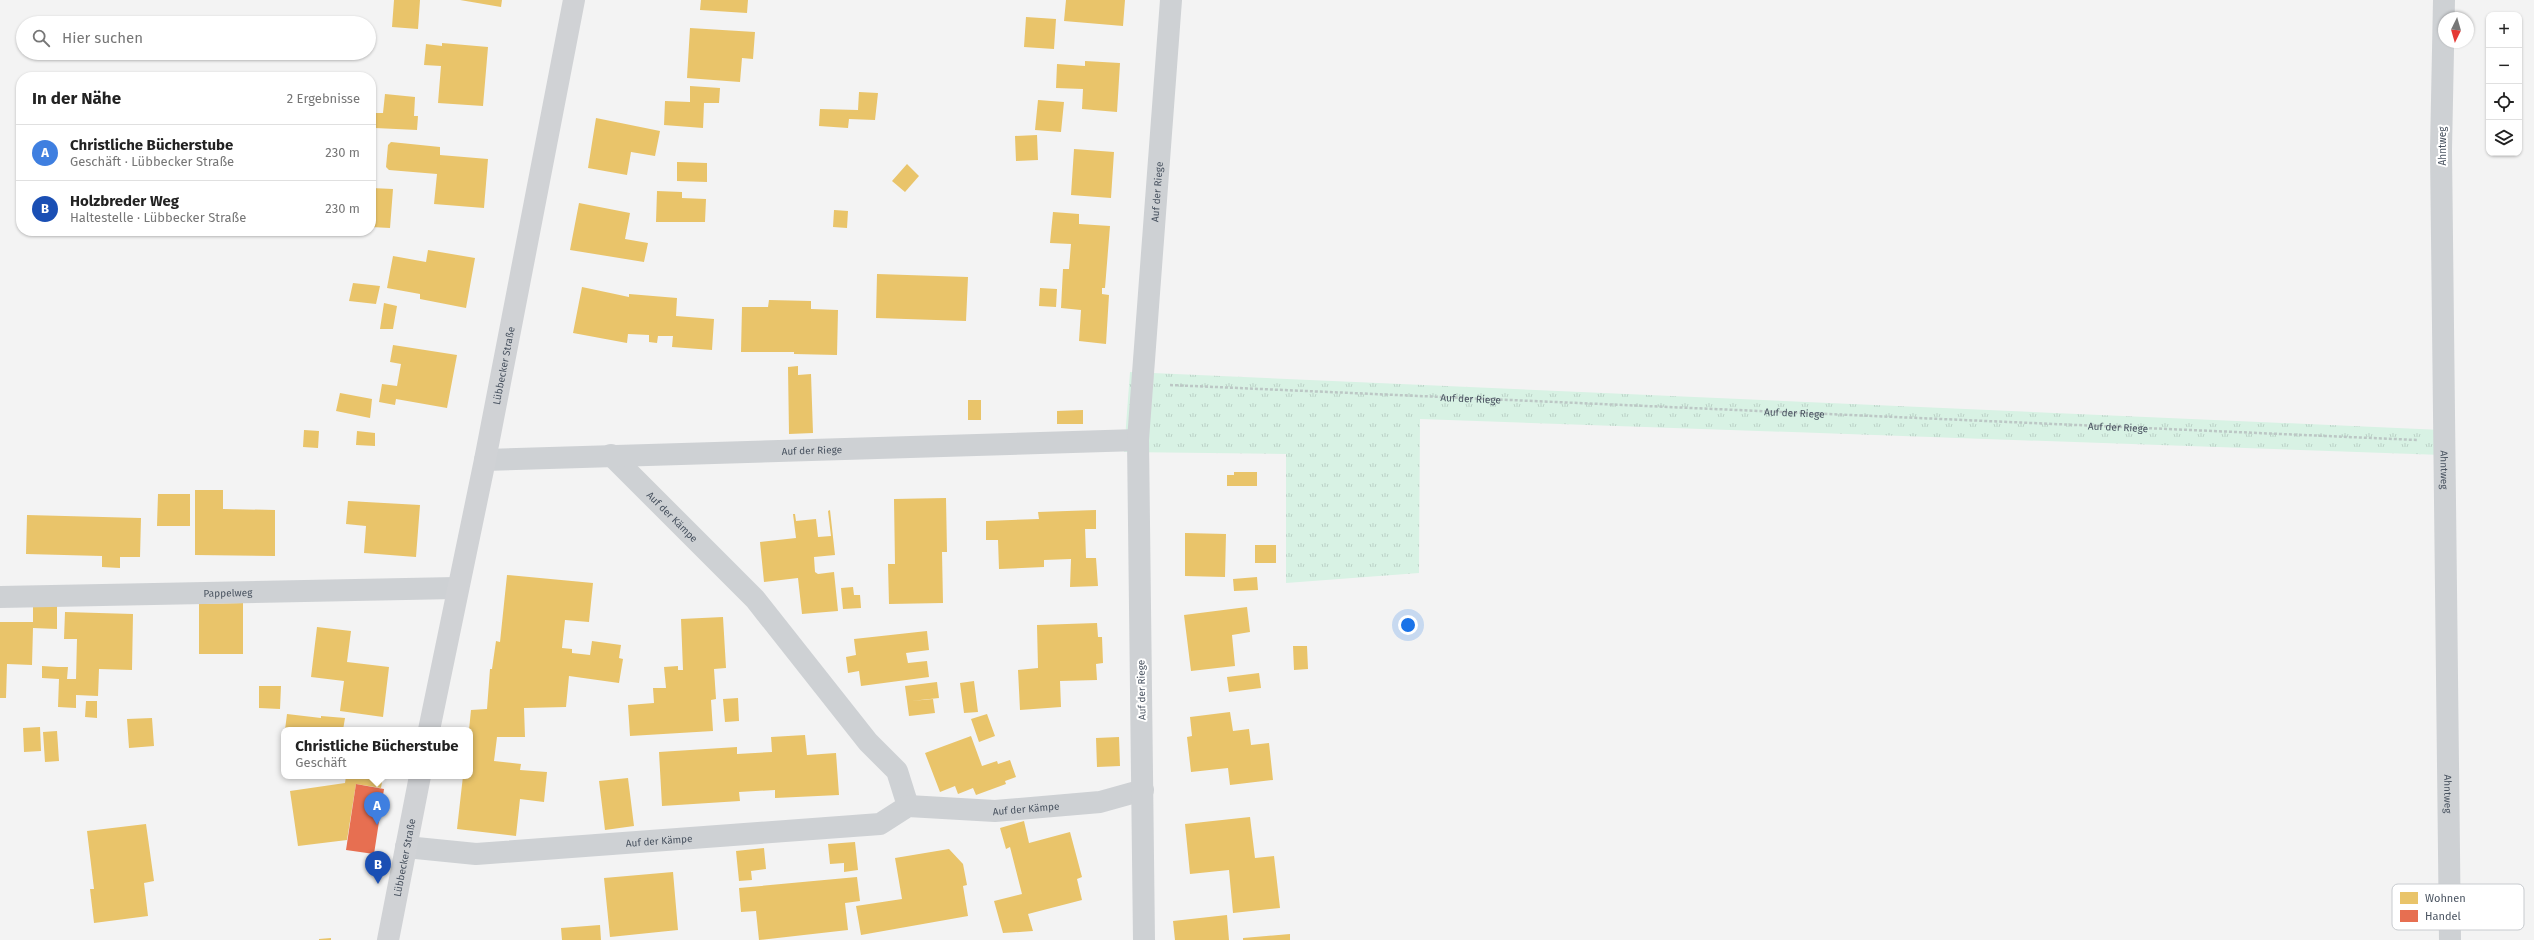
<!DOCTYPE html>
<html lang="de">
<head>
<meta charset="utf-8">
<style>
  :root { --surface:#fff; --page:#f6f6f6; --text:#222; --muted:#767676; --line:#e0e0e0; --accent:#ea580c }
  body { margin:0; font-family:"Fira Sans",sans-serif; background:var(--page); color:var(--text) }
  .controls { position:absolute; right:12px; top:12px; display:grid; overflow:hidden; border-radius:8px; box-shadow:0 1px 3px #0004 }
  .controls button { width:36px; height:36px; display:grid; place-items:center; padding:0; border:0; border-bottom:1px solid var(--line); background:var(--surface); color:var(--text); font:20px sans-serif }
  .compass { position:absolute; left:2438px; top:12px; width:36px; height:36px; border-radius:50%; background:var(--surface); box-shadow:0 1px 3px #0004; rotate:185deg }
  .you { position:absolute; left:1408px; top:625px; width:14px; height:14px; margin:-10px; border:3px solid #fff; border-radius:50%; background:#1a73e8; box-shadow:0 0 0 6px #1a73e833 }
  .badge { display:grid; place-items:center; width:26px; height:26px; border-radius:50%; background:var(--accent); color:#fff; font-size:13px; font-weight:700 }
  .pin { position:absolute; translate:-50% -33px; filter:drop-shadow(0 1px 2px #0008) }
  .pin::after { content:''; position:absolute; top:21px; width:14px; height:12px; background:inherit; clip-path:polygon(0 0,100% 0,50% 100%) }
  .popup { position:absolute; left:281px; top:727px; width:192px; height:52px; box-sizing:border-box; display:grid; place-content:center; border-radius:8px; background:var(--surface); filter:drop-shadow(0 1px 3px #0005); font-size:13px; white-space:nowrap; color:var(--muted) }
  .popup b { font-size:15px; color:var(--text) }
  .popup::after { content:''; position:absolute; left:50%; top:100%; margin-left:-8px; border:8px solid transparent; border-top-color:var(--surface) }
  .list { margin:0; padding:0; list-style:none }
  h2 { display:flex; justify-content:space-between; align-items:center; height:52px; margin:0; padding:0 16px; font-size:17px }
  h2 small { font-size:13px; font-weight:400; color:var(--muted) }
  .list li { display:grid; grid-template-columns:26px 1fr auto; gap:12px; align-items:center; box-sizing:border-box; height:56px; padding:0 16px; border-top:1px solid var(--line) }
  .list b { display:block; font-size:15px; white-space:nowrap }
  .list p { margin:0; font-size:13px; white-space:nowrap; color:var(--muted) }
  .list em { font-size:13px; font-style:normal; color:var(--muted) }
  .icon { flex:none; width:22px; height:22px; fill:none; stroke:currentColor; stroke-width:2; stroke-linecap:round; stroke-linejoin:round }
  .map { position:relative; flex:none; width:2534px; height:940px; overflow:hidden }
  .search { position:absolute; background:var(--surface); box-shadow:0 1px 3px #0004; left:16px; top:16px; width:360px; height:44px; display:flex; align-items:center; gap:10px; box-sizing:border-box; padding:0 14px; border-radius:22px; color:var(--muted); font-size:15px }
  .panel { position:absolute; background:var(--surface); box-shadow:0 1px 3px #0004; left:16px; top:72px; width:360px; height:164px; border-radius:16px }
  .map>svg:first-child { display:block }
  .grass { fill:url(#grass-tufts) }
  .homes { fill:#e9c46a }
  .shops { fill:#e76f51 }
  .lines { fill:none; stroke-linecap:round; stroke-linejoin:round }
  .path { stroke:#bcc7c5; stroke-width:2.5; stroke-dasharray:3 2; stroke-linecap:butt }
  .street { stroke:#ced1d4; stroke-width:22 }
  .secondary { stroke:#d0d2d5; stroke-width:22 }
  .labels { text-anchor:middle; stroke-width:4; stroke-linejoin:round; paint-order:stroke }
  .street-label { font-size:10px; fill:#495360; stroke:#fff }
  .key { fill:#fff; stroke:#c8cbcf; stroke-width:1 }
  .key-label { font-size:11px; fill:#495360 }
</style>
</head>
<body>
<div class="map">
<svg width="2534" height="940" viewBox="0 0 2534 940">
  <defs>
    <pattern id="grass-tufts" width="24" height="20" patternUnits="userSpaceOnUse"><rect width="24" height="20" fill="#d8f2e4"/><path d="M3 7l-1-3M5 7V3M7 7l1-3M15 17l-1-3M17 17v-4M19 17l1-3" fill="none" stroke="#bbd1c6"/></pattern>
  </defs>
  <rect width="100%" height="100%" fill="#f3f3f3"/>
  <!-- grass -->
  <path class="grass" d="M 1130,372 L 2442,430 L 2442,455 L 1420,419 L 1419,573 L 1286,583 L 1286,454 L 1124,452 Z"/>
  <!-- homes -->
  <path class="homes" d="M 394,0 L 420,0 L 418,29 L 392,27 Z
    M 460,0 L 502,0 L 501,7 Z
    M 701,0 L 748,0 L 747,13 L 700,10 Z
    M 1066,0 L 1125,0 L 1123,26 L 1064,21 Z
    M 1026,17 L 1056,19 L 1054,49 L 1024,47 Z
    M 690,28 L 755,32 L 753,59 L 742,58 L 740,82 L 687,78 Z
    M 442,43 L 488,47 L 483,106 L 438,103 L 441,66 L 424,65 L 426,44 L 442,46 Z
    M 1085,61 L 1120,63 L 1117,112 L 1082,109 L 1083,89 L 1056,88 L 1057,64 L 1085,66 Z
    M 690,86 L 720,88 L 719,103 L 704,103 L 703,128 L 664,125 L 665,101 L 690,102 Z
    M 859,92 L 878,93 L 875,120 L 849,119 L 848,128 L 819,126 L 820,109 L 858,110 Z
    M 385,94 L 415,97 L 414,116 L 418,116 L 417,130 L 375,128 L 376,113 L 383,113 Z
    M 1038,100 L 1064,102 L 1061,132 L 1035,130 Z
    M 596,118 L 660,131 L 655,156 L 631,152 L 627,175 L 588,168 Z
    M 1037,135 L 1038,160 L 1016,161 L 1015,136 Z
    M 391,142 L 440,147 L 440,155 L 488,159 L 484,208 L 434,204 L 437,174 L 389,170 L 386,167 L 388,145 Z
    M 1074,149 L 1114,152 L 1111,198 L 1071,195 Z
    M 677,162 L 707,163 L 707,182 L 677,181 Z
    M 907,164 L 919,176 L 905,192 L 892,181 Z
    M 371,188 L 393,189 L 390,228 L 371,227 Z
    M 657,191 L 682,192 L 682,198 L 706,199 L 705,222 L 656,222 Z
    M 579,203 L 630,213 L 625,239 L 648,243 L 644,262 L 570,250 Z
    M 834,210 L 848,211 L 847,228 L 833,227 Z
    M 1053,212 L 1079,214 L 1079,224 L 1110,226 L 1105,288 L 1102,288 L 1102,294 L 1109,295 L 1106,344 L 1079,341 L 1081,310 L 1061,308 L 1063,269 L 1069,269 L 1071,244 L 1050,243 Z
    M 428,250 L 475,258 L 466,308 L 420,299 L 420,294 L 387,288 L 393,256 L 426,262 Z
    M 877,274 L 968,277 L 966,321 L 876,318 Z
    M 353,283 L 380,286 L 376,304 L 349,301 Z
    M 582,287 L 629,297 L 629,294 L 677,298 L 676,316 L 714,319 L 712,350 L 672,347 L 673,336 L 658,336 L 657,343 L 649,342 L 649,335 L 628,334 L 627,343 L 573,333 Z
    M 1040,288 L 1057,289 L 1056,307 L 1039,306 Z
    M 769,300 L 811,301 L 811,309 L 838,310 L 837,355 L 794,354 L 794,352 L 741,352 L 742,307 L 768,307 Z
    M 384,303 L 397,306 L 393,329 L 380,329 Z
    M 393,345 L 457,355 L 447,408 L 396,399 L 395,405 L 379,402 L 382,384 L 397,386 L 401,364 L 390,362 Z
    M 798,366 L 798,375 L 811,374 L 813,433 L 789,434 L 788,367 Z
    M 340,393 L 372,399 L 370,418 L 336,411 Z
    M 968,400 L 981,400 L 981,420 L 968,420 Z
    M 1083,410 L 1083,424 L 1057,424 L 1057,411 Z
    M 304,430 L 319,431 L 318,448 L 303,447 Z
    M 357,431 L 375,433 L 375,446 L 356,445 Z
    M 1234,472 L 1257,472 L 1257,486 L 1227,486 L 1227,475 L 1234,475 Z
    M 195,490 L 223,490 L 223,509 L 275,510 L 275,556 L 195,555 Z
    M 158,494 L 190,494 L 190,526 L 157,526 Z
    M 946,498 L 947,552 L 942,552 L 943,603 L 889,604 L 888,564 L 895,564 L 894,499 Z
    M 348,501 L 420,505 L 416,557 L 364,553 L 366,526 L 346,524 Z
    M 830,510 L 835,555 L 814,557 L 815,572 L 818,574 L 834,572 L 838,611 L 802,614 L 798,578 L 764,582 L 760,542 L 796,538 L 793,514 L 795,514 L 796,521 L 816,519 L 818,537 L 831,536 L 828,511 Z
    M 1096,510 L 1096,529 L 1085,529 L 1086,558 L 1096,558 L 1098,586 L 1070,587 L 1071,559 L 1044,560 L 1044,567 L 999,569 L 998,540 L 986,540 L 986,521 L 1039,519 L 1038,512 Z
    M 27,515 L 141,518 L 140,557 L 120,557 L 120,568 L 102,567 L 102,556 L 26,554 Z
    M 1185,533 L 1226,534 L 1225,577 L 1185,576 Z
    M 1255,545 L 1276,545 L 1276,563 L 1255,563 Z
    M 507,575 L 593,583 L 589,622 L 565,620 L 562,648 L 572,649 L 572,653 L 590,655 L 592,641 L 621,645 L 619,658 L 623,659 L 619,683 L 569,676 L 566,707 L 524,708 L 525,737 L 497,737 L 494,761 L 521,764 L 520,770 L 547,772 L 544,802 L 520,799 L 516,836 L 457,829 L 463,776 L 470,776 L 469,730 L 471,710 L 487,709 L 490,669 L 492,669 L 496,641 L 500,642 Z
    M 1257,577 L 1258,590 L 1234,591 L 1233,579 Z
    M 853,587 L 854,595 L 860,595 L 861,608 L 843,609 L 841,588 Z
    M 243,603 L 243,654 L 199,654 L 199,604 Z
    M 33,605 L 57,606 L 57,629 L 33,628 L 32,665 L 7,664 L 6,698 L 0,698 L 0,622 L 33,622 Z
    M 1247,607 L 1250,632 L 1232,635 L 1235,666 L 1191,671 L 1184,615 Z
    M 65,612 L 133,614 L 132,670 L 99,669 L 98,696 L 76,695 L 76,708 L 58,707 L 59,679 L 42,678 L 42,666 L 58,667 L 68,667 L 67,679 L 76,679 L 77,639 L 64,639 Z
    M 723,617 L 726,668 L 714,669 L 716,699 L 711,700 L 713,731 L 630,736 L 628,705 L 654,703 L 653,688 L 666,688 L 664,667 L 678,666 L 678,670 L 683,670 L 681,619 Z
    M 1097,623 L 1098,637 L 1102,637 L 1103,663 L 1096,664 L 1097,680 L 1060,681 L 1061,707 L 1020,710 L 1018,670 L 1038,668 L 1037,625 Z
    M 317,627 L 351,631 L 347,662 L 389,667 L 383,717 L 340,711 L 344,681 L 311,677 Z
    M 927,631 L 929,650 L 906,653 L 908,663 L 927,661 L 929,677 L 861,686 L 859,671 L 848,673 L 846,657 L 856,655 L 854,639 Z
    M 1293,646 L 1307,646 L 1308,669 L 1294,670 Z
    M 1259,673 L 1261,688 L 1229,692 L 1227,677 Z
    M 974,681 L 978,712 L 964,713 L 960,683 Z
    M 937,682 L 939,698 L 911,701 L 933,699 L 935,713 L 909,716 L 905,686 Z
    M 259,686 L 281,686 L 280,709 L 259,708 Z
    M 738,698 L 739,721 L 725,722 L 723,699 Z
    M 86,701 L 97,701 L 97,718 L 85,717 Z
    M 1230,712 L 1233,731 L 1249,729 L 1251,745 L 1269,743 L 1273,780 L 1230,785 L 1228,768 L 1191,772 L 1187,737 L 1192,736 L 1190,717 Z
    M 287,714 L 321,718 L 321,716 L 345,718 L 343,730 L 285,730 Z
    M 987,714 L 995,736 L 979,742 L 971,719 Z
    M 152,718 L 154,746 L 129,748 L 127,719 Z
    M 40,727 L 41,751 L 24,752 L 23,728 Z
    M 57,731 L 59,761 L 45,762 L 43,732 Z
    M 805,735 L 807,755 L 836,753 L 839,795 L 775,798 L 775,790 L 739,792 L 740,801 L 662,806 L 659,752 L 737,747 L 737,754 L 772,752 L 771,737 Z
    M 971,736 L 982,766 L 997,761 L 998,764 L 1010,760 L 1016,777 L 1005,781 L 1006,784 L 976,795 L 973,788 L 958,794 L 955,786 L 940,792 L 925,753 Z
    M 1119,737 L 1120,766 L 1097,767 L 1096,738 Z
    M 346,776 L 383,776 L 381,788 L 356,784 L 347,840 L 298,846 L 290,791 L 345,783 Z
    M 628,778 L 634,826 L 605,830 L 599,781 Z
    M 1250,817 L 1255,858 L 1274,856 L 1280,908 L 1233,913 L 1229,870 L 1190,874 L 1185,824 Z
    M 1024,821 L 1029,843 L 1070,832 L 1082,877 L 1077,879 L 1082,900 L 1028,914 L 1033,931 L 1003,933 L 994,901 L 1022,894 L 1010,847 L 1006,849 L 1000,828 Z
    M 146,824 L 154,881 L 144,883 L 148,916 L 94,923 L 90,889 L 94,889 L 87,831 Z
    M 855,842 L 858,870 L 844,872 L 844,863 L 830,864 L 828,844 Z
    M 764,848 L 766,869 L 751,871 L 752,880 L 739,881 L 736,851 Z
    M 949,849 L 963,864 L 967,885 L 963,886 L 968,916 L 861,935 L 856,906 L 902,899 L 895,858 Z
    M 673,872 L 678,930 L 610,937 L 604,878 Z
    M 857,877 L 860,901 L 845,903 L 848,930 L 759,940 L 756,911 L 741,912 L 739,888 Z
    M 1227,915 L 1229,940 L 1175,940 L 1173,921 Z
    M 600,925 L 601,940 L 562,940 L 561,928 Z
    M 1290,934 L 1290,940 L 1243,940 L 1243,938 Z
    M 331,938 L 331,940 L 319,940 L 319,939 Z"/>
  <!-- shops -->
  <path class="shops" d="M 356,784 L 384,789 L 374,854 L 346,850 Z"/>
  <g class="lines">
    <!-- path -->
    <path class="path" id="s1" d="M 1170,385 L 2417,440"/>
    <!-- street -->
    <g class="street">
      <path id="s2" d="M 2444,0 L 2441,150 L 2450,940"/>
      <path id="s3" d="M 611,455 L 755,599 L 868,742 L 897,771 L 908,806"/>
      <path id="s4" d="M 485,460 L 1138,440"/>
      <path id="s5" d="M 0,597 L 456,588"/>
      <path id="s6" d="M 406,847 L 476,854 L 880,824 L 908,806 L 995,811 L 1100,802 L 1143,790"/>
      <path id="s7" d="M 1144,940 L 1138,440 L 1171,0"/>
    </g>
    <!-- secondary -->
    <g class="secondary">
      <path id="s8" d="M 429,730 L 485,460 L 574,0"/>
      <path id="s9" d="M 388,940 L 420,776"/>
    </g>
  </g>
  <g class="labels">
    <!-- street labels -->
    <g class="street-label">
      <text transform="translate(2442 146) rotate(-90)" y="4">Ahntweg</text>
      <text dy="4" stroke="none"><textPath href="#s7" startOffset="749">Auf der Riege</textPath></text>
      <text dy="4" stroke="none"><textPath href="#s8" startOffset="372">Lübbecker Straße</textPath></text>
      <text dy="4" stroke="none"><textPath href="#s1" startOffset="301">Auf der Riege</textPath></text>
      <text dy="4" stroke="none"><textPath href="#s1" startOffset="625">Auf der Riege</textPath></text>
      <text dy="4" stroke="none"><textPath href="#s1" startOffset="949">Auf der Riege</textPath></text>
      <text dy="4" stroke="none"><textPath href="#s4" startOffset="327">Auf der Riege</textPath></text>
      <text dy="4" stroke="none"><textPath href="#s2" startOffset="470">Ahntweg</textPath></text>
      <text dy="4" stroke="none"><textPath href="#s3" startOffset="87">Auf der Kämpe</textPath></text>
      <text dy="4" stroke="none"><textPath href="#s5" startOffset="228">Pappelweg</textPath></text>
      <text transform="translate(1141 690) rotate(-91)" y="4">Auf der Riege</text>
      <text dy="4" stroke="none"><textPath href="#s2" startOffset="794">Ahntweg</textPath></text>
      <text dy="4" stroke="none"><textPath href="#s6" startOffset="627">Auf der Kämpe</textPath></text>
      <text dy="4" stroke="none"><textPath href="#s6" startOffset="254">Auf der Kämpe</textPath></text>
      <text dy="4" stroke="none"><textPath href="#s9" startOffset="84">Lübbecker Straße</textPath></text>
    </g>
  </g>
  <!-- legend -->
  <rect x="2392" y="884" width="132" height="46" rx="6" class="key"/>
  <rect x="2400" y="892" width="18" height="12" fill="#e9c46a"/>
  <rect x="2400" y="910" width="18" height="12" fill="#e76f51"/>
  <g class="key-label">
    <text x="2425" y="902">Wohnen</text>
    <text x="2425" y="920">Handel</text>
  </g>
</svg>
<div class="controls">
<button>+</button>
<button>−</button>
<button><svg class="icon" aria-label="locate" viewBox="0 0 24 24"><circle cx="12" cy="12" r="6"/><path d="M12 2v4M12 18v4M2 12h4M18 12h4"/></svg></button>
<button><svg class="icon" aria-label="layers" viewBox="0 0 24 24"><path d="M12 4l9 5-9 5-9-5zM3 14l9 5 9-5"/></svg></button>
</div>
<svg class="compass" viewBox="-18 -18 36 36"><path d="M0-13l5 13h-10z" fill="#e53935"/><path d="M0 13l5-13h-10z" fill="#767676"/></svg>
<div class="you"></div>
<div class="pin badge" style="left:377px;top:825px;background:#3f7fe0">A</div>
<div class="popup"><b>Christliche Bücherstube</b>Geschäft</div>
<div class="pin badge" style="left:378px;top:884px;background:#1a4fb4">B</div>
<div class="search"><svg class="icon" aria-label="search" viewBox="0 0 24 24"><circle cx="10" cy="10" r="6"/><path d="M15 15l6 6"/></svg>Hier suchen</div>
<section class="panel">
<h2>In der Nähe<small>2 Ergebnisse</small></h2>
<ul class="list">
<li><span class="badge" style="background:#3f7fe0">A</span><div><b>Christliche Bücherstube</b><p>Geschäft · Lübbecker Straße</p></div><em>230 m</em></li>
<li><span class="badge" style="background:#1a4fb4">B</span><div><b>Holzbreder Weg</b><p>Haltestelle · Lübbecker Straße</p></div><em>230 m</em></li>
</ul>
</section>
</div>
</body>
</html>
